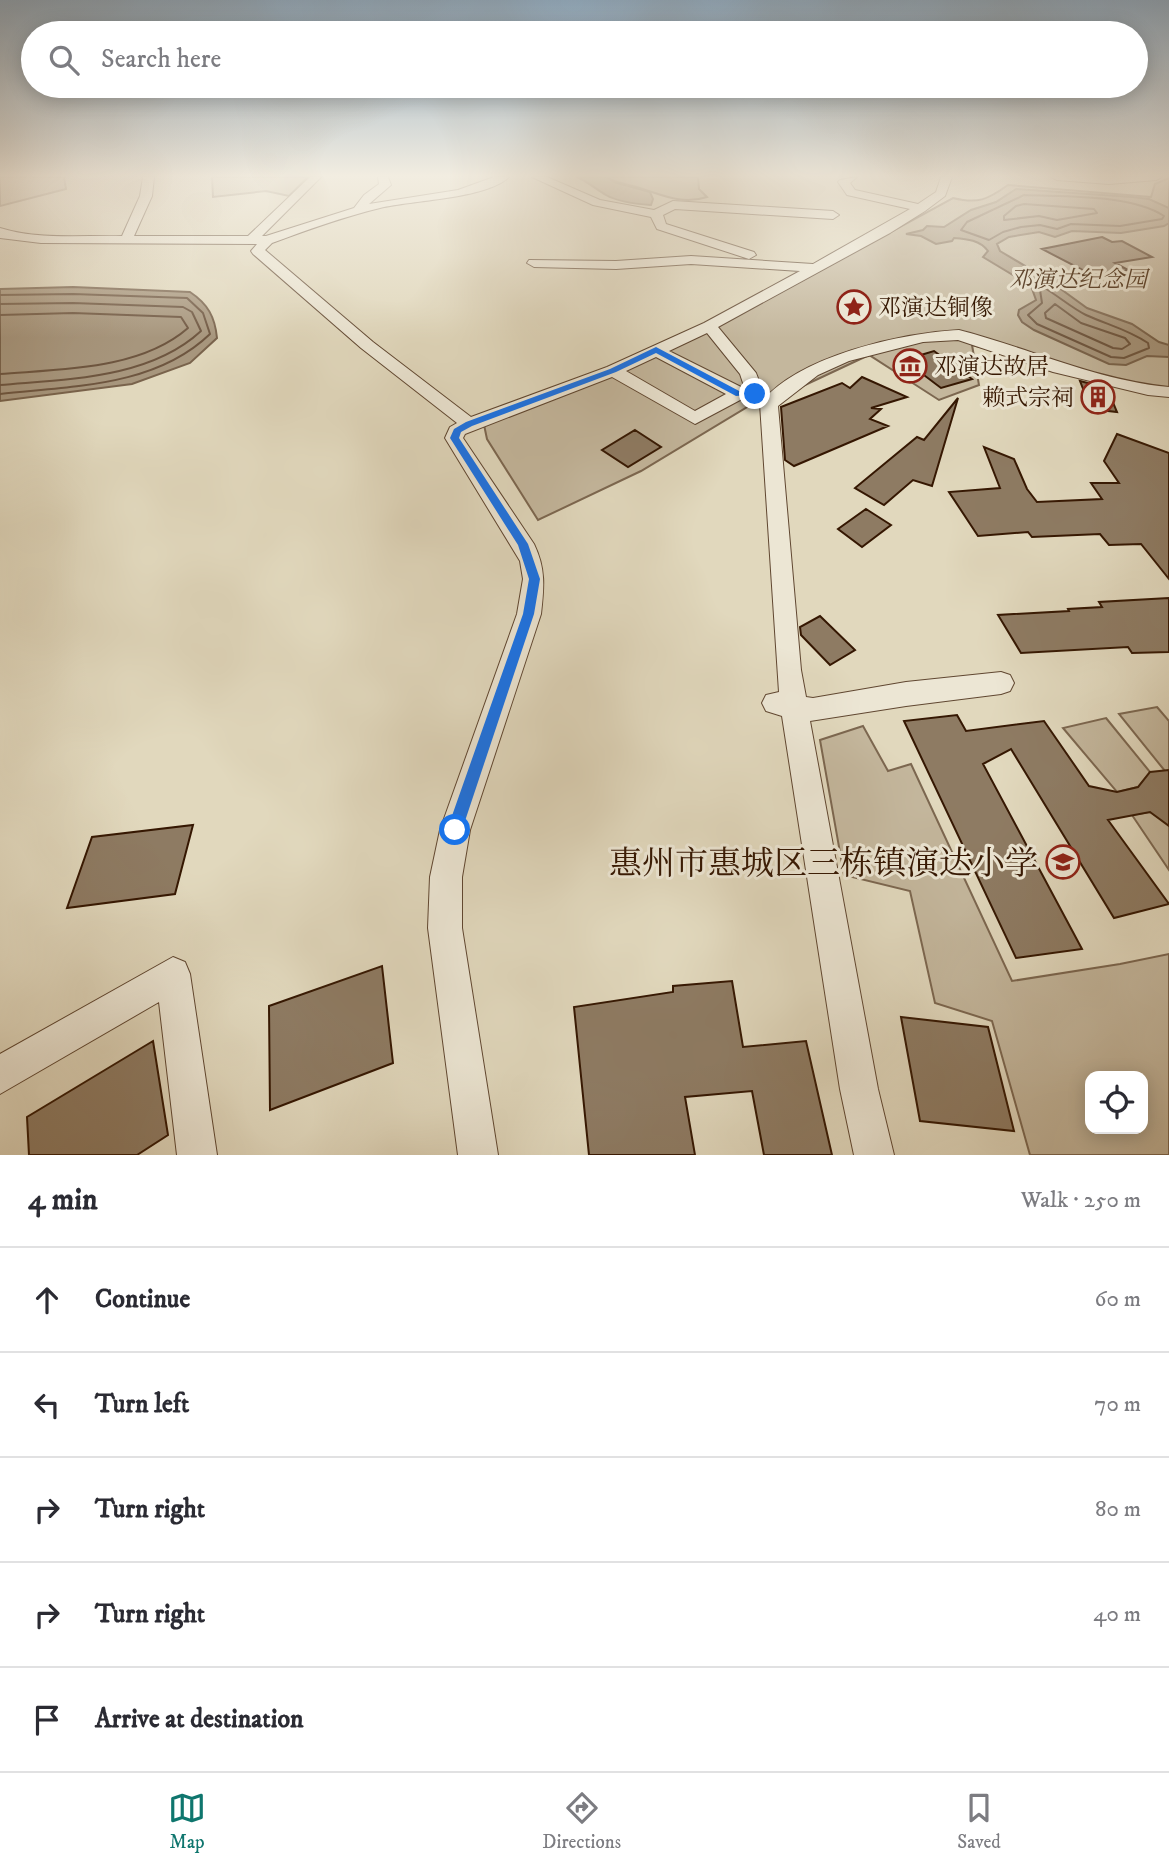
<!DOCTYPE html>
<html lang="en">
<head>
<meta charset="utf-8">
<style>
  :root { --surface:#fff; --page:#f7f7f7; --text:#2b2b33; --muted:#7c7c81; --line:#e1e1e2; --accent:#0f766e }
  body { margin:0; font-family:"IM FELL DW Pica","Noto Serif SC",serif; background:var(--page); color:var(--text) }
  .controls { position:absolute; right:21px; bottom:21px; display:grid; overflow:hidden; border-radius:14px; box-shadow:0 4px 18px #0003 }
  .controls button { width:63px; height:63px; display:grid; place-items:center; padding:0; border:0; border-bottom:2px solid var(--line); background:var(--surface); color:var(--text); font:35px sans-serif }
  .stop { position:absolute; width:21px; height:21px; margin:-16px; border:5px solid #1a73e8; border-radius:50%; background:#fff }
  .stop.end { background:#1a73e8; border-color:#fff; box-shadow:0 2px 7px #0008 }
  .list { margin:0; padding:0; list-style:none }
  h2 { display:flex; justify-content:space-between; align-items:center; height:91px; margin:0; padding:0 28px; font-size:30px }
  h2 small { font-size:23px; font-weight:400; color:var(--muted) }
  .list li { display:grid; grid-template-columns:46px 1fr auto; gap:21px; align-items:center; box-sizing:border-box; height:105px; padding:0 28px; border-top:2px solid var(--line) }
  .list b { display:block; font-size:26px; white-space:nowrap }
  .list em { font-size:23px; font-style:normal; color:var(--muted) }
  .icon { flex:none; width:38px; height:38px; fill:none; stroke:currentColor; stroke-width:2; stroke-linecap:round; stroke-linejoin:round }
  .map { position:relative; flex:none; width:1169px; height:1155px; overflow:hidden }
  .search { position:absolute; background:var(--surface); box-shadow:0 4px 18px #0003; left:21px; right:21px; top:21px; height:77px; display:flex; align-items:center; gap:18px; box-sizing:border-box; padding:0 24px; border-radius:38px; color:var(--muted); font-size:26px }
  .sheet { height:616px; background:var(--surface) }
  nav { display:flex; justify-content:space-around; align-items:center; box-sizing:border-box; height:98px; border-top:2px solid var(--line); background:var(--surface); font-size:19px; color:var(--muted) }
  nav a { display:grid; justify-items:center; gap:4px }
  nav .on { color:var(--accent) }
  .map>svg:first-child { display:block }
  .green { fill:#c4b79d; stroke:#7c6750; stroke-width:2; fill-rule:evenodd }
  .water { fill:#a7967d; stroke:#79634c; stroke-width:2 }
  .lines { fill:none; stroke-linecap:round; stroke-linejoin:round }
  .shore { stroke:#6e5640; stroke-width:2 }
  .building { fill:#8e7b63; stroke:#351702; stroke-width:2 }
  .street-casing { stroke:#604731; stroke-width:2 }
  .street { fill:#ece6d4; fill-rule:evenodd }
  .route { fill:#1a73e8 }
  .labels { text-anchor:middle; stroke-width:6; stroke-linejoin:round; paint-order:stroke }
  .far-park-label { font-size:23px; font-style:italic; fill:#604730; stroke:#ece6d4 }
  .far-poi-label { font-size:23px; fill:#351702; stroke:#ece6d4; text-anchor:start }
  .near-poi-label { font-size:33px; fill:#351702; stroke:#ece6d4; text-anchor:end }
</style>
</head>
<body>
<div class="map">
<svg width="1169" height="1155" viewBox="0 0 1169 1155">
  <rect width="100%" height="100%" fill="#e1d8bd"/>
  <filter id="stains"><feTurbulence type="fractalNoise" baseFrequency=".00286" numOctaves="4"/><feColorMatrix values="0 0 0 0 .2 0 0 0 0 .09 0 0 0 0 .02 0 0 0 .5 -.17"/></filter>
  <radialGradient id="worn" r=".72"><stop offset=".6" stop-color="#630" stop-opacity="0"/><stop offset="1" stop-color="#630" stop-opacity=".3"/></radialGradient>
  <!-- green -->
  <path class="green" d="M 0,177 L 64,177 L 66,189 L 0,206 Z
    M 212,177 L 308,177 L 289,196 L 266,191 L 213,197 Z
    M 607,177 L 698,177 L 699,189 L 707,197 C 680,206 659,193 633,186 C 623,183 615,183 607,177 Z
    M 1169,178 L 1169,392 L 1148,390 L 972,345 L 979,385 L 939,400 L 869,355 L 788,393 L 754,403 L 641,471 L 538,520 L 487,439 L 483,420 L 722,324 L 953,198 C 978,204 987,200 1008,185 L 1151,197 L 1155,184 Z
    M 1157,707 L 1169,721 L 1169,772 L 1165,771 L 1119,714 Z
    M 1106,718 L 1150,772 L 1138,787 L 1117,792 L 1063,728 Z
    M 863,726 L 888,771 L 911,764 L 1012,981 L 1120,964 L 1169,954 L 1169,1155 L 1030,1155 L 992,1021 L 935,1003 L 910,891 L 844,875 L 820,740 ZM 1090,1076 L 1143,1076 L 1143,1129 L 1090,1129 Z
    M 1150,812 L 1169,824 L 1169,870 L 1132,815 Z"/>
  <!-- water -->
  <path class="water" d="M 577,177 L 607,177 L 614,182 L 650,192 L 653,199 L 651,205 C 637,204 618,202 606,195 C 596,189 588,182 577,177 Z
    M 1016,189 L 1132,197 L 1149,199 L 1169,208 L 1169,223 L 1164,226 L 1121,233 L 1072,231 L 1055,237 L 1039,232 L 1009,237 L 997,244 L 1000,251 L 1047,279 L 1087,308 L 1132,324 L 1159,342 L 1169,345 L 1169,357 L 1147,356 L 1126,365 L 1109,364 L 1034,330 L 1022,322 L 1018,315 L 1019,310 L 1036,300 L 1031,286 L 983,257 L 988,251 C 980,240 967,239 954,238 L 952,241 L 936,244 L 921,236 L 906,234 L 923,230 L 927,226 L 944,227 L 971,210 L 996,202 Z
    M 73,287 L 190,292 C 208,304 215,317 217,338 L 190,363 L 132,384 L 0,401 L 0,289 Z"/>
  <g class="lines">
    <!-- shore -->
    <path class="shore" d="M 1024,195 C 1064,197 1131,194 1164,216 L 1162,219 L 1120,226 L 1071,224 L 1057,229 L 1040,225 L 1021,227 L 1003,232 L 989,240 L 961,230 L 967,222 Z
      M 1024,204 L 1094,209 L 1097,213 L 1057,220 L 1039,216 L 1004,220 L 1004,216 L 1016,206 Z
      M 1043,287 C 1057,295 1073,309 1086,315 C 1108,325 1127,329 1148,343 L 1149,348 L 1124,358 L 1111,357 L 1037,324 L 1028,315 L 1042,303 L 1040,290 Z
      M 0,295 L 73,294 L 187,298 L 203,313 L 210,334 C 155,387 72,386 0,394
      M 0,304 L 73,303 L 183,307 L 192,312 L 201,331 C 149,379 67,379 0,385
      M 1055,304 L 1081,323 L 1125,338 L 1130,344 L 1122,349 L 1113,348 L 1046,318 L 1045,313 Z
      M 0,315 L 73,313 L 181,317 L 188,328 C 140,370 61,369 0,374"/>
  </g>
  <!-- building -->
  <path class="building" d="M 1102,237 L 1112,242 L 1122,241 L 1152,257 L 1115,263 L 1128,270 L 1098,278 L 1042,249 Z
    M 934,351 L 972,379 L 941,388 L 904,360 Z
    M 862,377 L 907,397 L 871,408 L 881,409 L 870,419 L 888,426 L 794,466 L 785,460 L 781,407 L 842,383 L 850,388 Z
    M 1080,381 L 1107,388 L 1117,412 L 1091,409 Z
    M 958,398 L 932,486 L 913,480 L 884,505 L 855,488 L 917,437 L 924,440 Z
    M 635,430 L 661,447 L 628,467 L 602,450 Z
    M 1117,434 L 1169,453 L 1169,579 L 1141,544 L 1109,545 L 1100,534 L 1032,537 L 1028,532 L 978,536 L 949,492 L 1000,488 L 984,447 L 1014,459 L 1027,489 L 1037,502 L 1102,499 L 1091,483 L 1119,483 L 1104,461 Z
    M 866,509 L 891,525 L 862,547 L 838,529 Z
    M 1169,598 L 1169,652 L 1132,653 L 1128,647 L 1021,653 L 998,615 L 1069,611 L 1068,609 L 1102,607 L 1099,602 Z
    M 820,616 L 855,650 L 830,665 L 801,635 L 800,627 Z
    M 957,715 L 966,731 L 1044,721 L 1089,786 L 1117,792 L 1138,787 L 1150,772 L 1169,770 L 1169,826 L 1150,812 L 1108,820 L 1169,904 L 1114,918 L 1011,749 L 983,764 L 1082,949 L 1016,958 L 904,721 Z
    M 193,825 L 175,894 L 67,908 L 92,837 Z
    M 382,966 L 393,1063 L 270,1110 L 269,1006 Z
    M 732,981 L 743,1047 L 806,1041 L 832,1155 L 764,1155 L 752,1091 L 685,1097 L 695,1155 L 589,1155 L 574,1007 L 673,992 L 673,986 Z
    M 901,1017 L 988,1027 L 1014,1131 L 920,1121 Z
    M 153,1041 L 168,1135 L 137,1155 L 29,1155 L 27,1117 Z"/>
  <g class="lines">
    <defs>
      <path id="street" d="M 143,177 L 154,177 L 152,196 L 134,236 L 248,236 L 310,177 L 321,177 L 262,236 L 266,236 L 354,208 L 364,195 L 379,184 L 378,177 L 388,177 L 391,185 L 369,204 L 458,190 L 494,177 L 509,177 C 486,199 412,200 380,208 C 343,217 307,230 272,243 L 265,250 L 373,342 L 471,417 L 607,367 L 704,323 L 800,271 L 691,264 L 616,269 L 534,267 L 527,263 L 529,260 L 616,261 L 691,256 L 813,264 L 910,209 L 847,195 L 838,182 L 840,180 L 857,177 L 850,183 L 855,190 L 918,204 L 936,192 L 941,177 L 952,177 L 945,196 L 925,211 L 890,233 L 718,327 L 756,373 L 764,394 L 761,398 L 742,399 L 695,424 L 612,377 L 465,434 L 463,438 L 534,544 C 546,569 544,587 541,614 L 470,830 L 462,877 L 462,928 L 498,1155 L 458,1155 L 428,928 L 430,877 L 440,830 L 517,614 L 523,579 L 520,561 L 445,438 L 450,427 L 457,423 L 361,348 L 253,254 L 251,251 L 257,244 L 41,243 L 0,238 L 0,228 C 38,240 82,235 122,236 L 140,196 ZM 707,333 L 740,374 L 745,389 L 669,351 ZM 656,357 L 726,394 L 695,411 L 626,371 Z
        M 532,177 L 547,177 L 600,200 L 654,210 L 673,201 L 833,211 L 839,215 L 833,219 L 675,209 L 663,215 L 666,224 L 754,252 L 756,255 L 749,259 L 657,229 L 651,217 L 593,205 Z
        M 1051,177 L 1162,177 L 1156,180 L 1109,184 L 1057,180 Z
        M 959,330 C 1029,348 1096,380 1169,387 L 1169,397 L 1148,395 L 1053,372 L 958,340 L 923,342 L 849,361 L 818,375 L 778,406 L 801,670 L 806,697 L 813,698 L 906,682 L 1001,672 L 1010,675 L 1014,683 L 1010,691 L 1001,694 L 906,706 L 810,721 L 878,1089 L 894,1155 L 854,1155 L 840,1089 L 782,716 L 766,711 L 762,703 L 766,695 L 779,692 L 760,404 C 797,356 901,333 959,330 Z
        M 173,957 L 185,962 L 190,974 L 217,1155 L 177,1155 L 159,1002 L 0,1094 L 0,1054 Z"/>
    </defs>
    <!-- street casing -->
    <use href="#street" class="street-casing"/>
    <!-- street -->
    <use href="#street" class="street"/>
  </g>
  <!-- sky -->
  <linearGradient id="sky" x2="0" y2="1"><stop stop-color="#8ea8bd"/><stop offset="0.52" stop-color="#f2ede1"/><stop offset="1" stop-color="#f2ede1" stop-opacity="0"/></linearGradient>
  <rect width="1169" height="338" fill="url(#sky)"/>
  <!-- route -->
  <path class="route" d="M 656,347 L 741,392 L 755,391 L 759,394 L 736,396 L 656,353 L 616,372 L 472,426 L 461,432 L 459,438 L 528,544 L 540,579 L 534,614 L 462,830 L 460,835 L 455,837 L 449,835 L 447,830 L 523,614 L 529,579 L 518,545 L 450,438 L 454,429 L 466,422 L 610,369 Z"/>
  <!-- icons -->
  <defs>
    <symbol id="sight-ring" viewBox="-11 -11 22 22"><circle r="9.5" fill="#ece6d4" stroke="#8f2418" stroke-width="1.5"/><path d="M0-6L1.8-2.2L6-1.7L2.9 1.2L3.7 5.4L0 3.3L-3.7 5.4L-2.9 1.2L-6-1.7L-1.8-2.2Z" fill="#8f2418"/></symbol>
    <symbol id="museum-ring" viewBox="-11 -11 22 22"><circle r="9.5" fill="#ece6d4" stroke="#8f2418" stroke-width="1.5"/><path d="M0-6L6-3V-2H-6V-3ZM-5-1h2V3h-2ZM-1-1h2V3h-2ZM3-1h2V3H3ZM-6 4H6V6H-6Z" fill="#8f2418"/></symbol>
    <symbol id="building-ring" viewBox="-11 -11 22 22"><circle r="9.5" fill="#ece6d4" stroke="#8f2418" stroke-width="1.5"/><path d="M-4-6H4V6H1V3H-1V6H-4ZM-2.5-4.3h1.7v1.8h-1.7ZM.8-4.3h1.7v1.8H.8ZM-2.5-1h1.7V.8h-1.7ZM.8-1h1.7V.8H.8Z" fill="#8f2418"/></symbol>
    <symbol id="school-ring" viewBox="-11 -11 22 22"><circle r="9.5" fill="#ece6d4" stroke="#8f2418" stroke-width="1.5"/><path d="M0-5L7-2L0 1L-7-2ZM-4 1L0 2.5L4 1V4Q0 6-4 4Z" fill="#8f2418"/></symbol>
  </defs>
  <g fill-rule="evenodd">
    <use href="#sight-ring" x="835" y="288" width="38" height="38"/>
    <use href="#museum-ring" x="891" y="347" width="38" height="38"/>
    <use href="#building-ring" x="1079" y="378" width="38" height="38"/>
    <use href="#school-ring" x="1044" y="843" width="38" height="38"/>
  </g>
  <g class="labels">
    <!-- far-park labels -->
    <g class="far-park-label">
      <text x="1078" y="287">邓演达纪念园</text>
    </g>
    <!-- far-poi labels -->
    <g class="far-poi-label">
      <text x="878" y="315">邓演达铜像</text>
      <text x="934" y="374">邓演达故居</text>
      <text x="1074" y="405" text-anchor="end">赖式宗祠</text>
    </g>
    <!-- near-poi labels -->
    <g class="near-poi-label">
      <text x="1038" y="874">惠州市惠城区三栋镇演达小学</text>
    </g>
  </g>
  <rect width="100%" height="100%" filter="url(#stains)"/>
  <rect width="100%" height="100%" fill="url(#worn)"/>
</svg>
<div class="controls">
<button><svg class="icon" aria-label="locate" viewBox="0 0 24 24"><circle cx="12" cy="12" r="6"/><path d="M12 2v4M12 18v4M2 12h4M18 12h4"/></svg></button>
</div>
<div class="stop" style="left:455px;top:830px"></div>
<div class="stop end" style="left:755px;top:394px"></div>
<div class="search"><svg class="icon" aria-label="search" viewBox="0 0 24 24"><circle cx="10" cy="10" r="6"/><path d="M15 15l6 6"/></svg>Search here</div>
</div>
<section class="sheet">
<h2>4 min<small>Walk · 250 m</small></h2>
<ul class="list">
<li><svg class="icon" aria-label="ahead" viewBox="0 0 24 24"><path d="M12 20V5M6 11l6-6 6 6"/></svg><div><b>Continue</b></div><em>60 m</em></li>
<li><svg class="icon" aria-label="left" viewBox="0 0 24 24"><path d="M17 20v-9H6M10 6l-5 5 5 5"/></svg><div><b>Turn left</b></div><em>70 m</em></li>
<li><svg class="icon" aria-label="right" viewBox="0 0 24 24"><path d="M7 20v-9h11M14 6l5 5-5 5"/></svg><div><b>Turn right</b></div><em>80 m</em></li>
<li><svg class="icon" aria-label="right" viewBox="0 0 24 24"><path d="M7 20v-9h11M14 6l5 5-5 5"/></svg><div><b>Turn right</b></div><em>40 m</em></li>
<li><svg class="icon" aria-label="arrive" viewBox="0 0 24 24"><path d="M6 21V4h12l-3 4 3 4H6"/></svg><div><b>Arrive at destination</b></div></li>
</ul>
</section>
<nav>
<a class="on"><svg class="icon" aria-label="map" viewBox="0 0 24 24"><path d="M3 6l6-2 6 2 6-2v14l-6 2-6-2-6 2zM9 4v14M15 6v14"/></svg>Map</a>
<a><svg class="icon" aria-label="directions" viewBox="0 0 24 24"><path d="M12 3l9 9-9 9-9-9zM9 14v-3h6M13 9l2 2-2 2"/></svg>Directions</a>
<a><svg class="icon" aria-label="saved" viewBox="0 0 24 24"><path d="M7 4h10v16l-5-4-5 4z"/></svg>Saved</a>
</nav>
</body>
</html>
